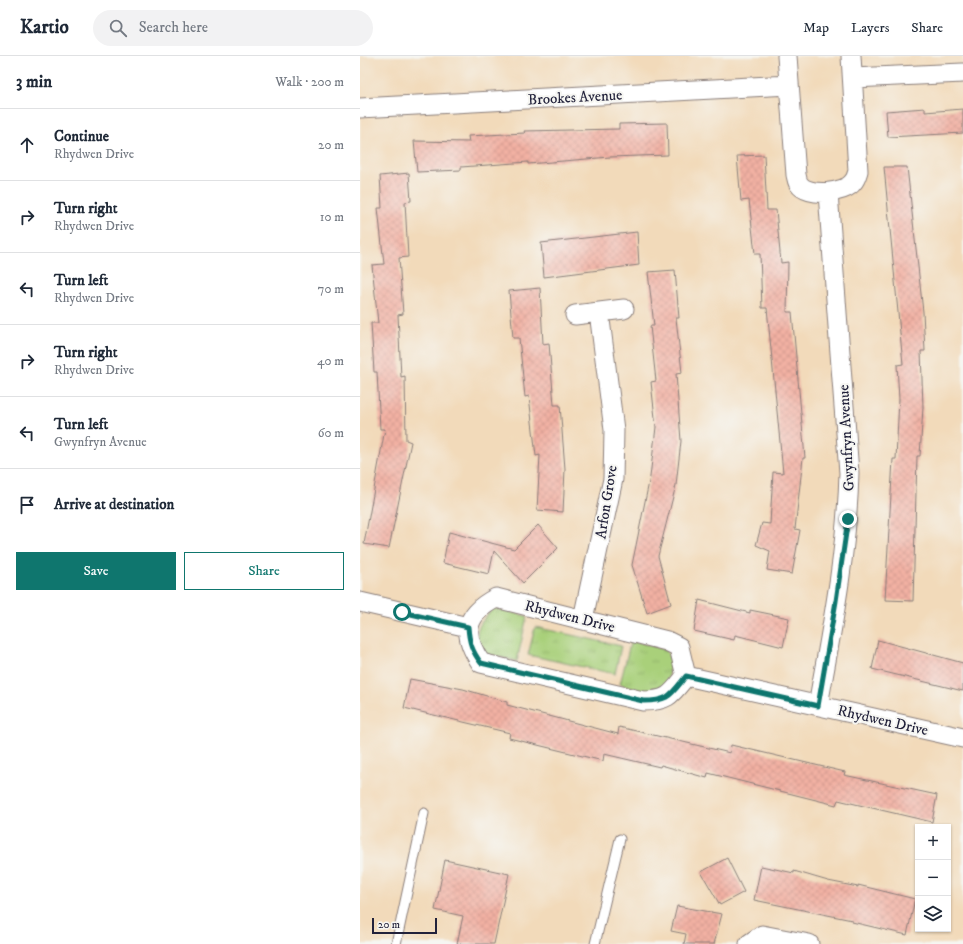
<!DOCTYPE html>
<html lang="en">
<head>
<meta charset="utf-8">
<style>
  :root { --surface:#fff; --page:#f2f2f3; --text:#1f2937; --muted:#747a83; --line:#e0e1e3; --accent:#0f766e }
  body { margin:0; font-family:"IM FELL DW Pica",serif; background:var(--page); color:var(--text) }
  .controls { position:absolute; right:12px; bottom:12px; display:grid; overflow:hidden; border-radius:0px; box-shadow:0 1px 3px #0004 }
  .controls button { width:36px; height:36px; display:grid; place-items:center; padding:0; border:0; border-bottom:1px solid var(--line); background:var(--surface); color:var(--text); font:20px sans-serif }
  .scale { position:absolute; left:12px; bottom:10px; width:65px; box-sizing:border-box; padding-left:4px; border:2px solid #22223b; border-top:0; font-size:11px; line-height:14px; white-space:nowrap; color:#22223b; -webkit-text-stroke:3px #f6f6f2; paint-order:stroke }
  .stop { position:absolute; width:12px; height:12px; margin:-9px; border:3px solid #0f766e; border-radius:50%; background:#fff }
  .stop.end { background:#0f766e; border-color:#fff; box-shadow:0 1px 4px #0008 }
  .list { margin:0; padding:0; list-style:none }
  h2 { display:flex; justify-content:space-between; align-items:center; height:52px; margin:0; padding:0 16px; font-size:17px }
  h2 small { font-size:13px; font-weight:400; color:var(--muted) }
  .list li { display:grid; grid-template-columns:26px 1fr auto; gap:12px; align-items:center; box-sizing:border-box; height:72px; padding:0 16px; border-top:1px solid var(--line) }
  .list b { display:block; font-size:15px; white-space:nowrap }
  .list p { margin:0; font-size:13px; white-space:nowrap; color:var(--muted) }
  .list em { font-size:13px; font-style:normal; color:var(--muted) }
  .actions { display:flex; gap:8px; padding:12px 16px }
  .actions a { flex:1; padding:9px 0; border:1px solid var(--accent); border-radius:0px; text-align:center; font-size:14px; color:var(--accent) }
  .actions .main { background:var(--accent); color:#fff }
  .icon { flex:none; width:22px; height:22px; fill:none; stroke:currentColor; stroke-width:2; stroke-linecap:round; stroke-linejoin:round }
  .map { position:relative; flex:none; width:603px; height:888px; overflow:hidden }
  header { display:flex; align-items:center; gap:24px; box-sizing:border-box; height:56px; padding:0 20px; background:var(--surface); border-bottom:1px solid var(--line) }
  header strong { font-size:19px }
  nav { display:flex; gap:22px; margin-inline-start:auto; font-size:14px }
  .search { width:280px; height:36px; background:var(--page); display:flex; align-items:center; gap:10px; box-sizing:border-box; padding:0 14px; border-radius:22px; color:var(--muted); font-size:15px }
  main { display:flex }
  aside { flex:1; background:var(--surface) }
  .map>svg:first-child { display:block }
  .grass { fill:url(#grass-tufts); stroke:#66795a }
  .building { fill:url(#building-cross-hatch) }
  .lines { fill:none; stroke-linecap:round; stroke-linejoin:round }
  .lane-casing { stroke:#8a7e7a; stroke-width:11 }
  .street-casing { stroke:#8a7e7a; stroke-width:21 }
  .lane { stroke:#fff; stroke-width:9 }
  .street { stroke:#fff; stroke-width:19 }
  .route { stroke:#0f766e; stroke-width:5 }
  .labels { text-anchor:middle; stroke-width:4; stroke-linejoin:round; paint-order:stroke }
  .street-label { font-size:15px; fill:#22223b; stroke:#f6f6f2 }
</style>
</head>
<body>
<header>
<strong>Kartio</strong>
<div class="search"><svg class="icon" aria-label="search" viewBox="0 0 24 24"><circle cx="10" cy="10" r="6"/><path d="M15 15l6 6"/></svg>Search here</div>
<nav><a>Map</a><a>Layers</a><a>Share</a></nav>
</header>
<main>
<aside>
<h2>3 min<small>Walk · 200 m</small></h2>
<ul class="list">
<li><svg class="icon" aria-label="ahead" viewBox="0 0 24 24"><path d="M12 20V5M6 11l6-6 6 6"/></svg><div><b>Continue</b><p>Rhydwen Drive</p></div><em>20 m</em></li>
<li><svg class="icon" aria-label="right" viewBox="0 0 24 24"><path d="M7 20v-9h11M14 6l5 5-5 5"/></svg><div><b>Turn right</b><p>Rhydwen Drive</p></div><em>10 m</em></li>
<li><svg class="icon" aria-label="left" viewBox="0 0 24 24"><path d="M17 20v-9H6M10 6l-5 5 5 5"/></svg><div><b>Turn left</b><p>Rhydwen Drive</p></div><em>70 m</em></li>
<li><svg class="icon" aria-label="right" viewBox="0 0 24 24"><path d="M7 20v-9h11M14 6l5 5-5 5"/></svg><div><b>Turn right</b><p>Rhydwen Drive</p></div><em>40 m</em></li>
<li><svg class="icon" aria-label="left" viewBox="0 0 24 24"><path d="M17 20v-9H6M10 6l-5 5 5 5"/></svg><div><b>Turn left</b><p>Gwynfryn Avenue</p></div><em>60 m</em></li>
<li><svg class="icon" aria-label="arrive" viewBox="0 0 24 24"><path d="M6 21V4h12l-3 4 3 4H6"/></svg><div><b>Arrive at destination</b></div></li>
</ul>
<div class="actions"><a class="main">Save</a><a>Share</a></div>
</aside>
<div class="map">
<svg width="603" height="888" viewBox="0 0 603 888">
  <defs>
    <pattern id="grass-tufts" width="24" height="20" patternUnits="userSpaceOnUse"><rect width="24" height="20" fill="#a9d07a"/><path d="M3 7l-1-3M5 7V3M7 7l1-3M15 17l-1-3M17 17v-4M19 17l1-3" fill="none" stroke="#91b26a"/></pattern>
    <pattern id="building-cross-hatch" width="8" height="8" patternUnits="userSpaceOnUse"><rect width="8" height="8" fill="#f2b1a3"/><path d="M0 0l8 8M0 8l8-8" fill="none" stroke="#cf988d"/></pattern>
  </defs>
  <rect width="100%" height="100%" fill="#f6f6f2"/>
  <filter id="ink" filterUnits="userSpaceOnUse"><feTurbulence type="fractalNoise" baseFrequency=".025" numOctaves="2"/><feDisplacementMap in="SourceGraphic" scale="8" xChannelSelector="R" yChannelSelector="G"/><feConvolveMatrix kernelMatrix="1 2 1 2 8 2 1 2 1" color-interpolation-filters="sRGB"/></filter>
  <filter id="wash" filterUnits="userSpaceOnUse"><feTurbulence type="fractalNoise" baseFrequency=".012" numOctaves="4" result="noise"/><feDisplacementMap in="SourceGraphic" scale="16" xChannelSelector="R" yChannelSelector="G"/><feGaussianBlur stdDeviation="0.9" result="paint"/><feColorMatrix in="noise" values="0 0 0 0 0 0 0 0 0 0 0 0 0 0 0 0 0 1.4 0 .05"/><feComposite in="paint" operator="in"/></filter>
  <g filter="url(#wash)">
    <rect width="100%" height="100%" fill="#f2daba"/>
    <!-- grass -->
    <path class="grass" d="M 133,552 L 167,560 L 157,605 L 123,597 C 110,578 120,567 133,552 Z
      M 175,571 L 261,590 L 255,618 L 168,599 Z
      M 271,584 L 306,594 C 315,605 310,637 291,636 C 281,636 269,631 260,628 Z"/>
    <g id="blocks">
      <!-- building -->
      <path class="building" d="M 565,52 L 565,56 L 603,53 L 603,77 L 528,81 L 526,55 Z
        M 307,67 L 308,99 L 250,101 L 168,108 L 168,106 L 101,111 L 101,114 L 57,116 L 54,85 L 109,86 L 108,80 L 165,77 L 164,75 L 259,73 L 259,68 Z
        M 404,99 L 407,154 L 416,154 L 421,207 L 428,206 L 427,256 L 432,256 L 445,402 L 443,402 L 435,473 L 440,474 L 432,518 L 407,514 L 410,495 L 396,489 L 402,467 L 410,468 L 413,416 L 423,417 L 407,252 L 402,252 L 400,198 L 395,198 L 389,144 L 381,145 L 377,100 Z
        M 524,111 L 547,111 L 563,256 L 565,295 L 561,295 L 563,351 L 560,400 L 557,400 L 553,545 L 525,544 L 533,403 L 536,403 L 539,343 L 537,309 L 543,308 Z
        M 49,117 L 51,145 L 45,146 L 48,201 L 39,202 L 43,258 L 38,259 L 41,321 L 45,320 L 46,384 L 51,386 L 29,492 L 4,488 L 25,373 L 20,373 L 17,316 L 14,316 L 11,267 L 18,267 L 12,209 L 24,208 L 18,152 L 22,152 L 20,120 Z
        M 277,176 L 279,209 L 184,221 L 181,187 Z
        M 315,214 L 319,262 L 316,262 L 322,317 L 316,318 L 321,385 L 316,429 L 298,500 L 311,548 L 287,557 L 272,509 L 290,421 L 296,371 L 291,326 L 296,325 L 290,270 L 294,270 L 288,216 Z
        M 180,232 L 183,288 L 189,287 L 194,349 L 200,349 L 205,413 L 203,456 L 177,454 L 180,399 L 176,400 L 169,340 L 165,341 L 159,282 L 153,282 L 149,235 Z
        M 178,469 L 198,492 L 163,527 L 134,495 L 129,518 L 83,507 L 89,476 L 154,493 Z
        M 339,544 L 390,557 L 390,554 L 429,562 L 423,591 L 375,579 L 374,584 L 334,575 Z
        M 518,584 L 603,607 L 603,635 L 512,613 Z
        M 50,623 L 103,633 L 147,646 L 147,649 L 258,678 L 259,671 L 370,697 L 371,689 L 485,716 L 484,719 L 577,739 L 572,766 L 478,744 L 476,749 L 348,717 L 347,722 L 301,709 L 300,711 L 244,698 L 243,705 L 149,682 L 150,677 L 44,652 Z
        M 367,802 L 384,836 L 360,849 L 341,816 Z
        M 85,804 L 149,818 L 134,888 L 97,888 L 103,860 L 75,854 Z
        M 401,810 L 434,817 L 434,815 L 468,825 L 498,831 L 498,829 L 555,843 L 547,879 L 492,866 L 492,864 L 394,844 Z
        M 317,850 L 362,858 L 354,888 L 324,888 L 326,878 L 311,875 Z"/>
    </g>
  </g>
  <g filter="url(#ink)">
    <use href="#blocks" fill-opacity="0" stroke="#8a7e7a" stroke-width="1"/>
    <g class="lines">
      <defs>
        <path id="lane" d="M 36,888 L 64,757
          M 235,888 L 260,783"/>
        <path id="street" d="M 427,0 L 436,119 C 437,122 437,126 439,128 C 447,141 485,138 493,126 C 496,123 497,118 498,115 L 491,0
          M 493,22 L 603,17
          M 0,52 L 429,29
          M 215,259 L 264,253
          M 136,542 L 307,585 L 319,591 L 326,620 C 311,639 308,645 283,645 L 121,607 C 101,578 105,558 136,542 Z
          M 0,546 L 108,571
          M 223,563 L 253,423 L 254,374 L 239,256
          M 326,620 L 603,682
          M 458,649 C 472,572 487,496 489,417 L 468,137
          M 389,888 L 402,879 L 449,888"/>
      </defs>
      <!-- lane casing -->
      <use href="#lane" class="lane-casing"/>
      <!-- street casing -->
      <use href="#street" class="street-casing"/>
      <!-- lane -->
      <use href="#lane" class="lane"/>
      <!-- street -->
      <use href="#street" class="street"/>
    </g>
  </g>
  <g class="lines" filter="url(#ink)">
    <!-- route -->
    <path class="route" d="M 42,556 L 108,571 C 109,586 112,595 121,607 L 283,645 C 309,645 310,640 326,620 L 458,650 L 476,545 L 488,463"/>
  </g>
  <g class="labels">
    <!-- street labels -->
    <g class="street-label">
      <text transform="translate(215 41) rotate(-3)" y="5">Brookes Avenue</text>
      <text transform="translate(486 382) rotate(-93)" y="5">Gwynfryn Avenue</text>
      <text transform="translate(246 446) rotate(-81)" y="5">Arfon Grove</text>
      <text transform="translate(210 560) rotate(14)" y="5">Rhydwen Drive</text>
      <text transform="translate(523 664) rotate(13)" y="5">Rhydwen Drive</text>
    </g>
  </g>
</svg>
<div class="controls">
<button>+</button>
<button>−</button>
<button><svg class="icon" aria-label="layers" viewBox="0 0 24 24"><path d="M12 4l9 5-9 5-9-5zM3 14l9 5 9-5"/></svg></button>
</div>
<div class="scale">20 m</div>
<div class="stop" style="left:42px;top:556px"></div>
<div class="stop end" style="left:488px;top:463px"></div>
</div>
</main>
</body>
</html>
